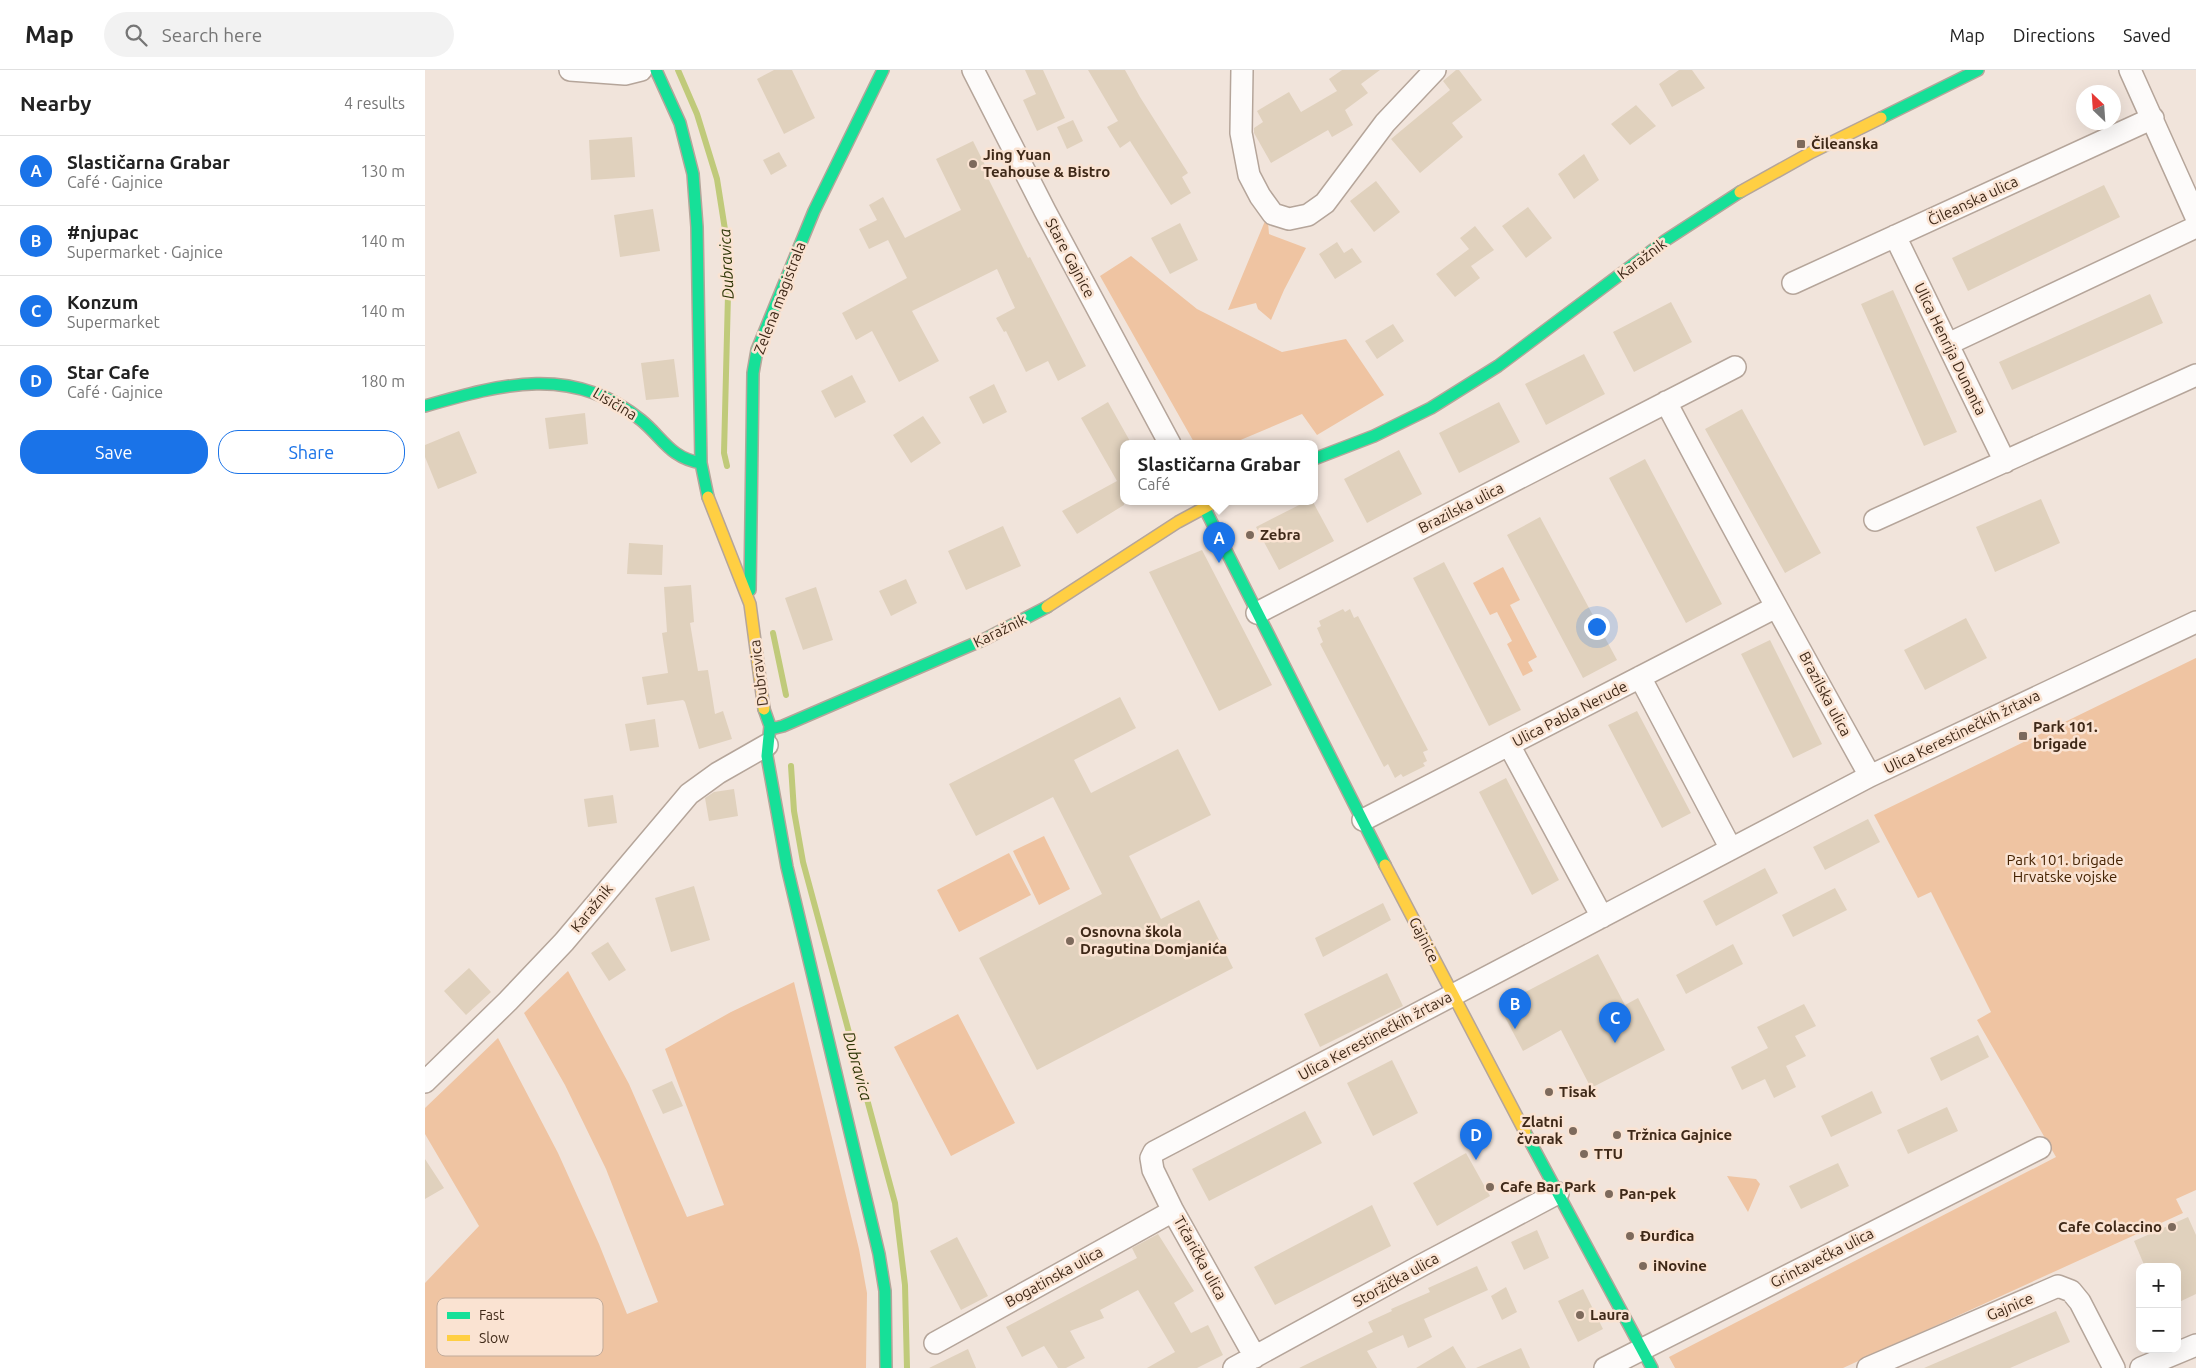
<!DOCTYPE html>
<html lang="en">
<head>
<meta charset="utf-8">
<style>
  :root { --surface:#fff; --page:#f2f2f2; --text:#222; --muted:#767676; --line:#e0e0e0; --accent:#1a73e8 }
  body { margin:0; font-family:Ubuntu,sans-serif; background:var(--page); color:var(--text) }
  .controls { position:absolute; right:15px; bottom:15px; display:grid; overflow:hidden; border-radius:10px; box-shadow:0 5px 20px #0002 }
  .controls button { width:45px; height:45px; display:grid; place-items:center; padding:0; border:0; border-bottom:1px solid var(--line); background:var(--surface); color:var(--text); font:25px sans-serif }
  .compass { position:absolute; left:1651px; top:15px; width:45px; height:45px; border-radius:50%; background:var(--surface); box-shadow:0 5px 20px #0002; rotate:335deg }
  .you { position:absolute; left:1171px; top:556px; width:18px; height:18px; margin:-12px; border:4px solid #fff; border-radius:50%; background:#1a73e8; box-shadow:0 0 0 8px #1a73e833 }
  .badge { display:grid; place-items:center; width:32px; height:32px; border-radius:50%; background:var(--accent); color:#fff; font-size:16px; font-weight:700 }
  .pin { position:absolute; translate:-50% -41px; filter:drop-shadow(0 1px 2px #0008) }
  .pin::after { content:''; position:absolute; top:26px; width:18px; height:15px; background:inherit; clip-path:polygon(0 0,100% 0,50% 100%) }
  .popup { position:absolute; left:695px; top:370px; width:198px; height:65px; box-sizing:border-box; display:grid; place-content:center; border-radius:10px; background:var(--surface); filter:drop-shadow(0 1px 4px #0005); font-size:16px; white-space:nowrap; color:var(--muted) }
  .popup b { font-size:19px; color:var(--text) }
  .popup::after { content:''; position:absolute; left:50%; top:100%; margin-left:-10px; border:10px solid transparent; border-top-color:var(--surface) }
  .list { margin:0; padding:0; list-style:none }
  h2 { display:flex; justify-content:space-between; align-items:center; height:65px; margin:0; padding:0 20px; font-size:21px }
  h2 small { font-size:16px; font-weight:400; color:var(--muted) }
  .list li { display:grid; grid-template-columns:32px 1fr auto; gap:15px; align-items:center; box-sizing:border-box; height:70px; padding:0 20px; border-top:1px solid var(--line) }
  .list b { display:block; font-size:19px; white-space:nowrap }
  .list p { margin:0; font-size:16px; white-space:nowrap; color:var(--muted) }
  .list em { font-size:16px; font-style:normal; color:var(--muted) }
  .actions { display:flex; gap:10px; padding:15px 20px }
  .actions a { flex:1; padding:11px 0; border:1px solid var(--accent); border-radius:20px; text-align:center; font-size:18px; color:var(--accent) }
  .actions .main { background:var(--accent); color:#fff }
  .icon { flex:none; width:28px; height:28px; fill:none; stroke:currentColor; stroke-width:2; stroke-linecap:round; stroke-linejoin:round }
  .map { position:relative; flex:none; width:1771px; height:1298px; overflow:hidden }
  header { display:flex; align-items:center; gap:30px; box-sizing:border-box; height:70px; padding:0 25px; background:var(--surface); border-bottom:1px solid var(--line) }
  header strong { font-size:24px }
  nav { display:flex; gap:28px; margin-inline-start:auto; font-size:18px }
  .search { width:350px; height:45px; background:var(--page); display:flex; align-items:center; gap:12px; box-sizing:border-box; padding:0 18px; border-radius:28px; color:var(--muted); font-size:19px }
  main { display:flex }
  aside { flex:1; background:var(--surface) }
  .map>svg:first-child { display:block }
  .green { fill:#efc4a2 }
  .lines { fill:none; stroke-linecap:round; stroke-linejoin:round }
  .stream { stroke:#c0ca7a; stroke-width:6 }
  .building { fill:#e0d1bd }
  .street-casing { stroke:#b5a59a; stroke-width:24 }
  .fast-casing { stroke:#b5a59a; stroke-width:14 }
  .slow-casing { stroke:#b5a59a; stroke-width:14 }
  .street { stroke:#fdfbfa; stroke-width:21 }
  .fast { stroke:#16e098; stroke-width:11 }
  .slow { stroke:#ffcf43; stroke-width:11 }
  .poi-dot { fill:#7d6a5c; stroke:#fae3d2; stroke-width:2 }
  .labels { text-anchor:middle; stroke-width:5; stroke-linejoin:round; paint-order:stroke }
  .poi-label { font-size:15px; font-weight:bold; fill:#3f2918; stroke:#fae3d2; text-anchor:start }
  .street-label { font-size:15px; fill:#3f2918; stroke:#fae3d2 }
  .park-label { font-size:15px; fill:#442202; stroke:#fae3d2 }
  .water-label { font-size:16px; font-style:italic; fill:#2d3505; stroke:#fae3d2 }
  .key { fill:#fae3d2; stroke:#c2ab9a; stroke-width:1 }
  .key-label { font-size:14px; fill:#3f2918 }
</style>
</head>
<body>
<header>
<strong>Map</strong>
<div class="search"><svg class="icon" aria-label="search" viewBox="0 0 24 24"><circle cx="10" cy="10" r="6"/><path d="M15 15l6 6"/></svg>Search here</div>
<nav><a>Map</a><a>Directions</a><a>Saved</a></nav>
</header>
<main>
<aside>
<h2>Nearby<small>4 results</small></h2>
<ul class="list">
<li><span class="badge">A</span><div><b>Slastičarna Grabar</b><p>Café · Gajnice</p></div><em>130 m</em></li>
<li><span class="badge">B</span><div><b>#njupac</b><p>Supermarket · Gajnice</p></div><em>140 m</em></li>
<li><span class="badge">C</span><div><b>Konzum</b><p>Supermarket</p></div><em>140 m</em></li>
<li><span class="badge">D</span><div><b>Star Cafe</b><p>Café · Gajnice</p></div><em>180 m</em></li>
</ul>
<div class="actions"><a class="main">Save</a><a>Share</a></div>
</aside>
<div class="map">
<svg width="1771" height="1298" viewBox="0 0 1771 1298">
  <rect width="100%" height="100%" fill="#f1e4db"/>
  <!-- green -->
  <path class="green" d="M 840,151 L 843,152 L 844,164 L 881,178 L 859,220 L 846,250 L 833,239 L 831,233 L 803,240 Z
    M 706,186 L 772,239 L 857,282 L 921,269 L 959,325 L 892,365 L 877,344 L 806,374 L 770,374 L 675,206 Z
    M 1078,497 L 1095,530 L 1085,535 L 1112,587 L 1103,592 L 1108,601 L 1098,606 L 1082,574 L 1087,571 L 1072,542 L 1065,545 L 1048,513 Z
    M 1771,588 L 1771,1120 L 1751,1129 L 1758,1143 L 1418,1298 L 1250,1298 L 1244,1287 L 1631,1087 L 1552,950 L 1566,942 L 1506,822 L 1493,828 L 1449,745 Z
    M 619,766 L 645,819 L 614,835 L 588,781 Z
    M 584,783 L 606,825 L 534,862 L 512,820 Z
    M 143,901 L 204,1014 L 262,1147 L 299,1135 L 240,979 L 306,942 L 369,912 L 434,1179 L 442,1223 L 441,1298 L 0,1298 L 0,1213 L 54,1156 L 0,1064 L 0,1038 L 73,968 L 133,1083 L 174,1174 L 202,1244 L 233,1232 L 181,1099 L 140,1015 L 99,943 Z
    M 533,944 L 590,1053 L 526,1086 L 469,977 Z
    M 1302,1106 L 1331,1109 L 1335,1114 L 1323,1142 Z"/>
  <g class="lines">
    <!-- stream -->
    <path class="stream" d="M 253,0 L 272,44 L 292,109 L 304,185 L 299,383 L 302,396
      M 348,563 L 361,625
      M 366,696 L 369,741 L 378,792 L 470,1133 L 480,1215 L 482,1298"/>
  </g>
  <!-- building -->
  <path class="building" d="M 349,0 L 367,0 L 390,48 L 359,64 L 332,9 Z
    M 600,0 L 618,0 L 640,48 L 612,61 L 598,30 L 611,24 Z
    M 663,0 L 700,0 L 715,27 L 763,103 L 757,107 L 766,123 L 746,135 L 705,71 L 695,78 L 682,57 L 693,51 Z
    M 917,0 L 955,0 L 936,14 L 943,23 L 920,40 L 928,55 L 907,67 L 903,60 L 846,93 L 829,63 L 829,58 L 838,52 L 832,41 L 864,22 L 876,42 L 912,21 L 904,9 Z
    M 1031,0 L 1034,0 L 1057,30 L 1027,53 L 1038,67 L 995,103 L 966,69 L 1025,20 L 1018,11 Z
    M 1254,0 L 1267,0 L 1280,18 L 1247,37 L 1234,14 Z
    M 1211,35 L 1231,56 L 1205,75 L 1186,54 Z
    M 648,50 L 658,71 L 642,79 L 632,57 Z
    M 207,67 L 210,107 L 166,110 L 164,70 Z
    M 548,71 L 563,101 L 560,102 L 603,188 L 605,187 L 661,296 L 633,311 L 623,291 L 601,302 L 581,261 L 579,262 L 571,248 L 590,238 L 572,199 L 487,241 L 514,291 L 474,312 L 447,261 L 431,270 L 417,243 L 482,208 L 463,170 L 444,179 L 434,159 L 452,150 L 444,135 L 458,127 L 480,168 L 536,140 L 511,89 Z
    M 354,82 L 362,96 L 346,105 L 338,90 Z
    M 1159,84 L 1174,110 L 1149,129 L 1133,104 Z
    M 951,111 L 975,142 L 949,162 L 925,131 Z
    M 1679,115 L 1695,147 L 1543,221 L 1527,188 Z
    M 1103,137 L 1127,168 L 1101,188 L 1077,156 Z
    M 228,139 L 235,181 L 195,187 L 189,145 Z
    M 755,153 L 773,190 L 745,204 L 726,168 Z
    M 1050,156 L 1069,180 L 1046,196 L 1055,208 L 1030,227 L 1011,204 L 1044,179 L 1035,168 Z
    M 912,172 L 919,183 L 927,178 L 937,192 L 910,209 L 894,184 Z
    M 1468,220 L 1532,362 L 1499,376 L 1436,234 Z
    M 1725,224 L 1738,253 L 1587,320 L 1574,292 Z
    M 1246,232 L 1267,272 L 1209,302 L 1188,262 Z
    M 968,254 L 979,271 L 952,289 L 940,271 Z
    M 1159,284 L 1180,324 L 1121,355 L 1100,314 Z
    M 249,289 L 254,327 L 221,330 L 216,293 Z
    M 427,305 L 441,332 L 410,348 L 396,321 Z
    M 569,314 L 582,342 L 558,354 L 544,327 Z
    M 683,332 L 706,373 L 699,374 L 699,435 L 652,464 L 637,441 L 692,411 L 656,348 Z
    M 1074,332 L 1095,372 L 1034,403 L 1014,363 Z
    M 1317,339 L 1396,483 L 1360,503 L 1280,359 Z
    M 160,343 L 163,374 L 124,379 L 120,348 Z
    M 498,346 L 516,373 L 486,393 L 468,365 Z
    M 34,361 L 52,403 L 13,419 L 0,387 L 0,375 Z
    M 974,380 L 997,424 L 942,453 L 919,409 Z
    M 1220,389 L 1297,534 L 1261,553 L 1184,408 Z
    M 1616,429 L 1635,473 L 1570,502 L 1551,457 Z
    M 880,432 L 888,432 L 909,471 L 854,500 L 831,457 Z
    M 1115,447 L 1192,590 L 1158,608 L 1082,465 Z
    M 578,456 L 596,496 L 541,520 L 523,481 Z
    M 204,473 L 238,475 L 237,505 L 202,504 Z
    M 777,480 L 847,615 L 794,641 L 724,502 Z
    M 1019,492 L 1096,640 L 1064,656 L 988,508 Z
    M 481,509 L 492,533 L 466,546 L 454,521 Z
    M 266,515 L 269,552 L 265,553 L 273,601 L 283,600 L 290,644 L 298,641 L 307,669 L 274,679 L 260,632 L 258,630 L 222,635 L 217,607 L 243,603 L 237,563 L 242,562 L 239,517 Z
    M 391,517 L 408,570 L 378,580 L 360,528 Z
    M 918,539 L 920,542 L 925,539 L 929,548 L 933,546 L 1003,680 L 998,682 L 1002,691 L 998,693 L 1000,696 L 978,707 L 976,704 L 970,708 L 963,694 L 959,697 L 895,574 L 898,572 L 892,558 L 896,556 L 894,551 Z
    M 1541,548 L 1562,588 L 1500,620 L 1479,580 Z
    M 1345,570 L 1397,674 L 1368,688 L 1316,584 Z
    M 695,627 L 711,658 L 649,690 L 666,723 L 753,679 L 786,745 L 704,786 L 736,849 L 774,830 L 808,898 L 612,1000 L 554,888 L 677,824 L 628,727 L 551,766 L 524,714 Z
    M 1212,641 L 1266,743 L 1237,758 L 1183,655 Z
    M 230,649 L 234,677 L 205,681 L 200,654 Z
    M 1081,708 L 1134,810 L 1107,825 L 1054,722 Z
    M 309,719 L 313,746 L 284,751 L 280,728 L 289,722 Z
    M 188,725 L 192,753 L 163,757 L 159,729 Z
    M 1443,749 L 1455,772 L 1400,800 L 1388,777 Z
    M 1340,798 L 1353,823 L 1291,856 L 1278,831 Z
    M 269,816 L 285,870 L 246,882 L 230,828 Z
    M 1410,818 L 1422,840 L 1368,867 L 1357,845 Z
    M 958,833 L 966,850 L 898,887 L 890,868 Z
    M 183,872 L 201,900 L 184,911 L 166,883 Z
    M 1308,874 L 1318,894 L 1261,924 L 1251,905 Z
    M 1173,884 L 1200,935 L 1213,928 L 1240,980 L 1166,1018 L 1136,960 L 1098,981 L 1074,936 Z
    M 44,898 L 66,922 L 41,945 L 19,921 Z
    M 962,903 L 978,936 L 895,977 L 879,944 Z
    M 1379,934 L 1391,956 L 1370,966 L 1381,986 L 1361,996 L 1371,1017 L 1349,1028 L 1340,1009 L 1317,1020 L 1306,997 L 1343,978 L 1332,957 Z
    M 1553,965 L 1564,987 L 1516,1011 L 1505,988 Z
    M 967,990 L 993,1043 L 948,1066 L 922,1013 Z
    M 247,1011 L 258,1036 L 238,1044 L 227,1020 Z
    M 1447,1021 L 1457,1043 L 1406,1067 L 1396,1046 Z
    M 1522,1037 L 1533,1061 L 1483,1084 L 1472,1060 Z
    M 880,1041 L 897,1073 L 784,1131 L 767,1099 Z
    M 1041,1083 L 1065,1126 L 1012,1156 L 988,1113 Z
    M 0,1089 L 19,1118 L 0,1129 Z
    M 1413,1093 L 1424,1116 L 1376,1139 L 1364,1116 Z
    M 947,1135 L 966,1176 L 850,1235 L 829,1197 Z
    M 1763,1147 L 1771,1165 L 1771,1224 L 1752,1233 L 1752,1197 L 1720,1197 L 1709,1171 Z
    M 1112,1160 L 1124,1188 L 1099,1200 L 1086,1172 Z
    M 733,1164 L 769,1221 L 749,1233 L 766,1263 L 783,1255 L 798,1285 L 772,1298 L 722,1298 L 750,1282 L 713,1220 L 675,1240 L 679,1248 L 645,1261 L 660,1288 L 641,1298 L 633,1298 L 619,1276 L 597,1287 L 581,1257 L 712,1188 L 707,1178 Z
    M 532,1167 L 563,1226 L 536,1240 L 505,1181 Z
    M 1052,1196 L 1063,1220 L 999,1249 L 1007,1267 L 983,1278 L 978,1265 L 942,1281 L 952,1298 L 874,1298 L 948,1262 L 943,1252 L 967,1241 L 966,1239 L 1005,1222 L 1003,1218 Z
    M 1081,1217 L 1092,1242 L 1077,1250 L 1066,1226 Z
    M 1158,1219 L 1178,1259 L 1153,1272 L 1133,1231 Z
    M 1631,1241 L 1645,1272 L 1592,1295 L 1585,1298 L 1499,1298 Z
    M 1028,1276 L 1041,1298 L 991,1298 Z
    M 1096,1278 L 1105,1298 L 1051,1298 Z
    M 543,1279 L 551,1298 L 504,1298 Z"/>
  <g class="lines">
    <defs>
      <path id="street" d="M 145,0 L 200,4 L 216,0
        M 548,0 L 620,141 L 745,374
        M 817,0 L 816,63 L 824,105 L 835,126 L 848,144 L 864,149 L 883,145 L 900,133 L 960,53 L 1010,0
        M 1705,0 L 1771,147
        M 1470,166 L 1580,392
        M 1368,213 L 1728,48
        M 1523,274 L 1771,157
        M 1241,332 C 1307,458 1376,582 1445,706
        M 1450,450 L 1771,305
        M 832,543 L 1310,297
        M 1215,607 L 1306,779
        M 1084,675 L 1177,847
        M 938,750 L 1351,537
        M 0,1012 L 83,931 L 139,872 L 264,724 L 293,703 L 342,675
        M 510,1273 L 748,1141
        M 830,1287 L 748,1141 L 728,1100 L 726,1088 L 729,1082 L 1445,706 L 1771,552
        M 809,1298 L 997,1195 L 1133,1123
        M 1180,1298 L 1615,1078
        M 1443,1298 L 1633,1216 L 1646,1221 L 1655,1232 L 1689,1298
        M 1716,1298 L 1771,1275"/>
      <path id="fast" d="M 231,0 L 255,53 L 268,104 L 272,157 L 276,393 L 283,427
        M 1456,48 L 1553,0
        M 0,336 C 77,314 148,294 216,350 C 238,368 245,388 276,393
        M 889,389 L 949,366 L 1006,338 L 1073,296 L 1241,170 L 1315,122
        M 779,437 L 960,795
        M 325,520 L 328,303 L 332,280 L 389,141 L 458,0
        M 339,639 L 345,656 L 342,686 L 362,797 L 454,1184 L 460,1221 L 461,1298
        M 345,656 L 350,658 L 358,656 L 560,569 L 622,537
        M 1100,1062 L 1227,1298"/>
      <path id="slow" d="M 1315,122 L 1387,82 L 1456,48
        M 283,427 L 325,534 L 339,639
        M 622,537 L 753,452 L 790,432
        M 960,795 L 1100,1062"/>
    </defs>
    <!-- street casing -->
    <use href="#street" class="street-casing"/>
    <!-- fast casing -->
    <use href="#fast" class="fast-casing"/>
    <!-- slow casing -->
    <use href="#slow" class="slow-casing"/>
    <!-- street -->
    <use href="#street" class="street"/>
    <!-- fast -->
    <use href="#fast" class="fast"/>
    <!-- slow -->
    <use href="#slow" class="slow"/>
  </g>
  <!-- markers -->
  <g class="poi-dot">
    <rect x="1371" y="69" width="10" height="10" rx="2.5"/>
    <circle cx="548" cy="94" r="5"/>
    <circle cx="825" cy="465" r="5"/>
    <rect x="1593" y="661" width="10" height="10" rx="2.5"/>
    <circle cx="645" cy="871" r="5"/>
    <circle cx="1124" cy="1022" r="5"/>
    <circle cx="1148" cy="1061" r="5"/>
    <circle cx="1192" cy="1065" r="5"/>
    <circle cx="1159" cy="1084" r="5"/>
    <circle cx="1065" cy="1117" r="5"/>
    <circle cx="1184" cy="1124" r="5"/>
    <circle cx="1747" cy="1157" r="5"/>
    <circle cx="1205" cy="1166" r="5"/>
    <circle cx="1218" cy="1196" r="5"/>
    <circle cx="1155" cy="1245" r="5"/>
  </g>
  <g class="labels">
    <!-- poi labels -->
    <g class="poi-label">
      <text x="1386" y="79">Čileanska</text>
      <text x="558" y="90">Jing Yuan<tspan x="558" dy="17">Teahouse &amp; Bistro</tspan></text>
      <text x="835" y="470">Zebra</text>
      <text x="1608" y="662">Park 101.<tspan x="1608" dy="17">brigade</tspan></text>
      <text x="655" y="867">Osnovna škola<tspan x="655" dy="17">Dragutina Domjanića</tspan></text>
      <text x="1134" y="1027">Tisak</text>
      <text x="1138" y="1057" text-anchor="end">Zlatni<tspan x="1138" dy="17">čvarak</tspan></text>
      <text x="1202" y="1070">Tržnica Gajnice</text>
      <text x="1169" y="1089">TTU</text>
      <text x="1075" y="1122">Cafe Bar Park</text>
      <text x="1194" y="1129">Pan-pek</text>
      <text x="1737" y="1162" text-anchor="end">Cafe Colaccino</text>
      <text x="1215" y="1171">Đurđica</text>
      <text x="1228" y="1201">iNovine</text>
      <text x="1165" y="1250">Laura</text>
    </g>
    <!-- street labels -->
    <g class="street-label">
      <text transform="translate(1548 131) rotate(-25)" y="5">Čileanska ulica</text>
      <text transform="translate(645 188) rotate(62)" y="5">Stare Gajnice</text>
      <text transform="translate(1217 189) rotate(-37)" y="5">Karažnik</text>
      <text transform="translate(355 228) rotate(-69)" y="5">Zelena magistrala</text>
      <text transform="translate(1525 279) rotate(64)" y="5">Ulica Henrija Dunanta</text>
      <text transform="translate(190 334) rotate(31)" y="5">Lisičina</text>
      <text transform="translate(1036 438) rotate(-27)" y="5">Brazilska ulica</text>
      <text transform="translate(575 561) rotate(-26)" y="5">Karažnik</text>
      <text transform="translate(334 603) rotate(-97)" y="5">Dubravica</text>
      <text transform="translate(1400 624) rotate(62)" y="5">Brazilska ulica</text>
      <text transform="translate(1145 644) rotate(-27)" y="5">Ulica Pabla Nerude</text>
      <text transform="translate(1537 662) rotate(-26)" y="5">Ulica Kerestinečkih žrtava</text>
      <text transform="translate(167 838) rotate(-51)" y="5">Karažnik</text>
      <text transform="translate(999 870) rotate(63)" y="5">Gajnice</text>
      <text transform="translate(950 966) rotate(-28)" y="5">Ulica Kerestinečkih žrtava</text>
      <text transform="translate(775 1188) rotate(61)" y="5">Tičarička ulica</text>
      <text transform="translate(1397 1188) rotate(-27)" y="5">Grintavečka ulica</text>
      <text transform="translate(629 1207) rotate(-29)" y="5">Bogatinska ulica</text>
      <text transform="translate(971 1210) rotate(-29)" y="5">Storžička ulica</text>
      <text transform="translate(1585 1237) rotate(-23)" y="5">Gajnice</text>
    </g>
    <!-- park labels -->
    <g class="park-label">
      <text x="1640" y="795">Park 101. brigade<tspan x="1640" dy="17">Hrvatske vojske</tspan></text>
    </g>
    <!-- water labels -->
    <g class="water-label">
      <text transform="translate(301 194) rotate(-93)" y="6">Dubravica</text>
      <text transform="translate(433 996) rotate(75)" y="6">Dubravica</text>
    </g>
  </g>
  <!-- legend -->
  <rect x="12" y="1228" width="166" height="58" rx="8" class="key"/>
  <rect x="22" y="1242" width="23" height="7" fill="#16e098"/>
  <rect x="22" y="1265" width="23" height="6" fill="#ffcf43"/>
  <g class="key-label">
    <text x="54" y="1250">Fast</text>
    <text x="54" y="1273">Slow</text>
  </g>
</svg>
<div class="controls">
<button>+</button>
<button>−</button>
</div>
<svg class="compass" viewBox="-18 -18 36 36"><path d="M0-13l5 13h-10z" fill="#e53935"/><path d="M0 13l5-13h-10z" fill="#767676"/></svg>
<div class="you"></div>
<div class="pin badge" style="left:794px;top:493px">A</div>
<div class="popup"><b>Slastičarna Grabar</b>Café</div>
<div class="pin badge" style="left:1090px;top:959px">B</div>
<div class="pin badge" style="left:1190px;top:973px">C</div>
<div class="pin badge" style="left:1051px;top:1090px">D</div>
</div>
</main>
</body>
</html>
